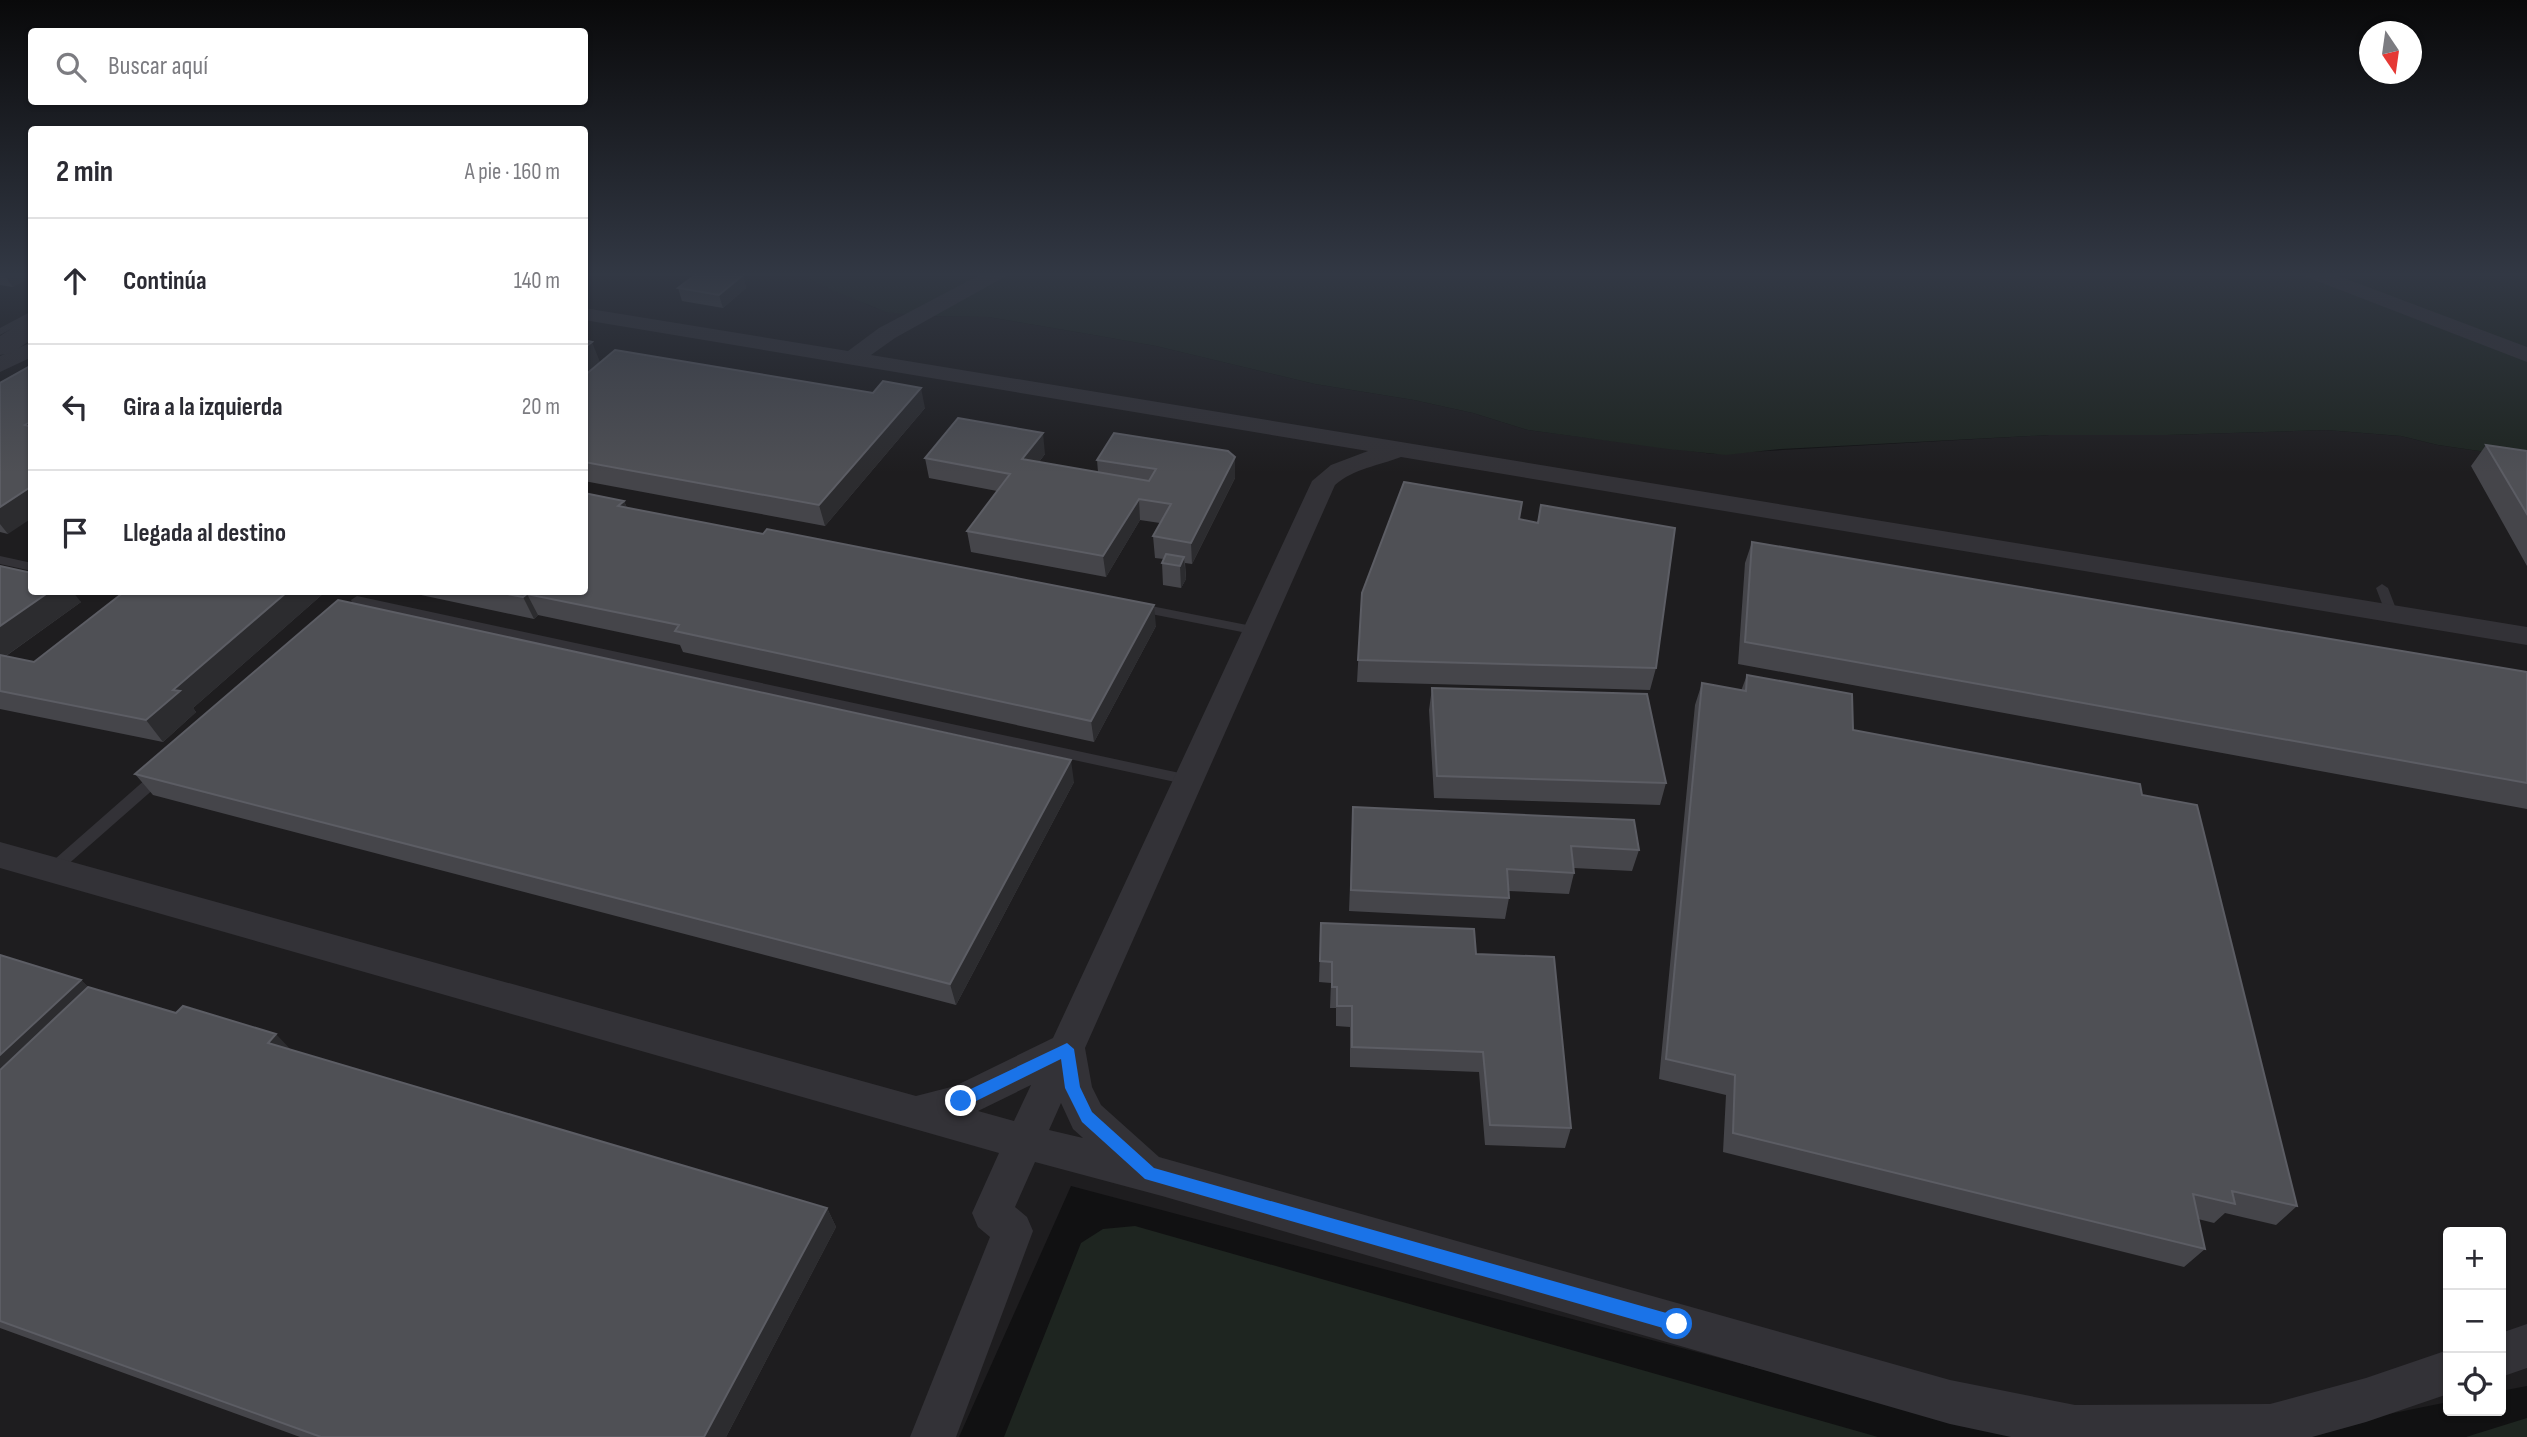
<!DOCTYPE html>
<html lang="es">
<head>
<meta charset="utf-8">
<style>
  :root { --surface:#fff; --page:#f2f2f3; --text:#2b2b33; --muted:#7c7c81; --line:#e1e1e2 }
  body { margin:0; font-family:"Sofia Sans Condensed",sans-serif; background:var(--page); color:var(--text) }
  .controls { position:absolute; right:21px; bottom:21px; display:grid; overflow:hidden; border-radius:7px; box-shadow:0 2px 5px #0004 }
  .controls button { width:63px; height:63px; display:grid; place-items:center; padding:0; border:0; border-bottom:2px solid var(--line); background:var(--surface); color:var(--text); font:35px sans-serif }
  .compass { position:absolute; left:2359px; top:21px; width:63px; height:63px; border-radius:50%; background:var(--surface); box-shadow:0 2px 5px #0004; rotate:167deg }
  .stop { position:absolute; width:21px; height:21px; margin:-16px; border:5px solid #1a73e8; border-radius:50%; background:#fff }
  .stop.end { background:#1a73e8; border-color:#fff; box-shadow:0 2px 7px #0008 }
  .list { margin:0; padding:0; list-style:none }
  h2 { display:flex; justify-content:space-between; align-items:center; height:91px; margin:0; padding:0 28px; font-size:30px }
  h2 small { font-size:23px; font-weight:400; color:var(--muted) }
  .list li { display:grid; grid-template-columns:46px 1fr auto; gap:21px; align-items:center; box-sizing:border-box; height:126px; padding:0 28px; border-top:2px solid var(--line) }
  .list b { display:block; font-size:26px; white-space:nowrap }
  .list em { font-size:23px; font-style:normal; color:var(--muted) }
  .icon { flex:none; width:38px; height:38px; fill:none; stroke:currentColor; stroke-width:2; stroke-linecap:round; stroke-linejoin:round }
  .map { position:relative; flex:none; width:2527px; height:1437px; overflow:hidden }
  .search { position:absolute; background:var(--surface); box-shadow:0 2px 5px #0004; left:28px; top:28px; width:560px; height:77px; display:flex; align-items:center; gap:18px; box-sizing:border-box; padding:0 24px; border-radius:7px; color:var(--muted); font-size:26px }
  .panel { position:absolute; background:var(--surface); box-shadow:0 2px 5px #0004; left:28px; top:126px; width:560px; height:469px; border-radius:7px }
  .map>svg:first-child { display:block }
  .built { fill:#1e1d1f }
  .green { fill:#1e2520 }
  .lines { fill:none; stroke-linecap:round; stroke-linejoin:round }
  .service { fill:#333237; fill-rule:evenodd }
  .minor { fill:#333237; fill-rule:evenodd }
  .tertiary { fill:#333237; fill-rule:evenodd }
  .wall { fill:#45454a }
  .shaded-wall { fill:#2c2c2f }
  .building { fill:#4f5055; stroke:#5c5d64; stroke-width:2 }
  .route { fill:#1a73e8 }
</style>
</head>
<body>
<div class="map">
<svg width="2527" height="1437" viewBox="0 0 2527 1437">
  <rect width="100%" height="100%" fill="#111112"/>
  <!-- built -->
  <path class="built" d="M 0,272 L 31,272 L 32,592 L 584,592 L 585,272 L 797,272 L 875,308 L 923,316 L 988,317 L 1094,335 L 1156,346 L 1315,384 L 1414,400 L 1473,413 L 1528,430 L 1714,454 L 2049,435 L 2167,435 L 2326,430 L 2401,436 L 2438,445 L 2527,458 L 2527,1386 L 2501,1391 L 2501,1232 L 2448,1232 L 2448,1402 L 2286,1435 L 2060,1437 L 1840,1390 L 1071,1186 L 959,1437 L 0,1437 Z"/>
  <!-- green -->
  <path class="green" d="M 797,272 L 2527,272 L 2527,458 L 2438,445 L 2401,436 L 2326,430 L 2167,435 L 2049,435 L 1781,449 L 1726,455 L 1668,449 L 1528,430 L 1473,413 L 1414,400 L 1315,384 L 1156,346 L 1094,335 L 988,317 L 923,316 L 886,312 L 832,290 Z
    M 1135,1226 L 1878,1437 L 1004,1437 L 1081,1243 L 1103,1229 Z
    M 2527,1418 L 2527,1437 L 2466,1437 Z"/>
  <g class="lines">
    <!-- service -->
    <path class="service" d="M 32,311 L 32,318 L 0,335 L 0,328 Z
      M 0,556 L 32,563 L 32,571 L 0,564 Z
      M 2382,584 L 2388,588 L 2398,614 L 2397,617 L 2387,617 L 2386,614 L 2376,588 Z
      M 357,596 L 1189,775 L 1194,776 L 1196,780 L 1194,784 L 1189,785 L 352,603 L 351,600 Z
      M 1136,603 L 1257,627 L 1264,631 L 1257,635 L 1131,610 L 1130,607 Z
      M 159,771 L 164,772 L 166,776 L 164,780 L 57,874 L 52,876 L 47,874 L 44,870 L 47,866 L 154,772 Z"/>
    <!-- minor -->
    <path class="minor" d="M 985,272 L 1009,272 L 1006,276 L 895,338 L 871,355 L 2527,627 L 2527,645 L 1401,457 C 1378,466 1355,468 1335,485 L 1085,1048 L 1092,1087 L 1101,1105 L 1159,1157 L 1950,1380 L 2075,1405 L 2270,1404 L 2366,1378 L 2448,1350 L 2448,1394 L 2366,1422 L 2312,1437 L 2011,1437 L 1950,1424 L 1162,1196 L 1035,1162 L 1015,1207 L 1027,1217 L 1033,1231 L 956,1437 L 910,1437 L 990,1237 L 978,1227 L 972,1213 L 999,1153 L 0,868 L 0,842 L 916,1096 L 955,1086 L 1053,1038 L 1312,481 L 1331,465 L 1368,451 L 584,320 L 584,308 L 848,351 L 879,328 ZM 1031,1085 L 1014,1121 L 978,1111 ZM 1061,1103 L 1073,1129 L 1083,1138 L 1049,1130 Z
      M 2301,272 L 2328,272 L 2527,347 L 2527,362 L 2304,276 Z
      M 32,342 L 32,357 L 0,372 L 0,356 Z
      M 2527,1324 L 2527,1368 L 2501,1377 L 2501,1333 Z"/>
    <!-- tertiary -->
    <path class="tertiary" d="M 32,319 L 32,339 L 12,353 L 0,355 L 0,336 L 23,321 Z"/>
  </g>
  <!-- wall -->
  <path class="wall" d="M 0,272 L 32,272 L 13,287 L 0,285 Z
    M 743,275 L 746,288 L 723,308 L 682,301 L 678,288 Z
    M 584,376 L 925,408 L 825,526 L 584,481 Z
    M 0,383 L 8,534 L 0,532 Z
    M 2486,445 L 2527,451 L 2527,566 L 2471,466 Z
    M 1045,454 L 1039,462 L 1098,472 L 1097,460 L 1235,457 L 1235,478 L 1192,564 L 1185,563 L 1186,579 L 1181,588 L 1163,585 L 1162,563 L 1164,559 L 1155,558 L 1153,536 L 1160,523 L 1140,520 L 1106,577 L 971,552 L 967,531 L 997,491 L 929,478 L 925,458 Z
    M 624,501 L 627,508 L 1156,626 L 1094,742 L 683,652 L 680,645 L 538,615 L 534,619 L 407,592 L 584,592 Z
    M 1519,519 L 1656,668 L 1650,690 L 1357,682 L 1362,593 Z
    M 1752,542 L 2527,672 L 2527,809 L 1738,664 L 1745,563 Z
    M 0,566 L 81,602 L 6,656 L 34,662 L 124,592 L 325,592 L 193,708 L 196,712 L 163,742 L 0,709 Z
    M 1747,675 L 1853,730 L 2142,795 L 2297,1206 L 2276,1225 L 2225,1213 L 2214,1223 L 2198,1219 L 2205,1249 L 2184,1267 L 1723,1152 L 1726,1095 L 1659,1079 L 1695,705 L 1702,683 L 1741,691 Z
    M 1432,688 L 1666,783 L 1660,805 L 1434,798 L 1429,710 Z
    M 135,774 L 1074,782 L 956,1005 L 153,795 Z
    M 1353,807 L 1639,850 L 1632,871 L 1574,868 L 1574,873 L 1569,894 L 1509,891 L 1509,898 L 1505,919 L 1349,911 Z
    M 1321,923 L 1476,954 L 1571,1128 L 1565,1148 L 1485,1145 L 1479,1072 L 1350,1067 L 1350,1027 L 1336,1026 L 1336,1008 L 1330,1008 L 1331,983 L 1319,982 Z
    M 0,955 L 81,980 L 88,987 L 291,1050 L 827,1208 L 836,1227 L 726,1437 L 300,1437 L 0,1328 Z"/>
  <!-- shaded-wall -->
  <path class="shaded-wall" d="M 2,272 L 32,272 L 32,277 L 13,287 Z
    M 743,275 L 746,288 L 723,308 L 719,295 Z
    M 592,342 L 600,362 L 584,375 L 584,348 Z
    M 921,388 L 925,408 L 825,526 L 819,505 Z
    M 1043,433 L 1045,454 L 1025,480 L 1022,459 Z
    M 1235,457 L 1235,478 L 1192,564 L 1191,543 Z
    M 32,486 L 32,518 L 8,534 L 0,524 L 0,507 Z
    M 1139,499 L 1140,520 L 1106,577 L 1103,556 Z
    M 624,501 L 633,522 L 618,506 Z
    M 1184,557 L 1186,579 L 1181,588 L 1180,566 Z
    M 49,592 L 73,592 L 81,602 L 0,660 L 0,626 Z
    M 287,592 L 325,592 L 193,708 L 196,712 L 163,742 L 146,720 L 173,690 Z
    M 527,594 L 538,615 L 534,619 L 523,597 Z
    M 1154,605 L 1156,626 L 1094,742 L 1091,721 Z
    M 1071,760 L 1074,782 L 956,1005 L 950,984 Z
    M 81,980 L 110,1007 L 0,1113 L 0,1055 Z
    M 276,1034 L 295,1054 L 268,1043 Z
    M 827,1208 L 836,1227 L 726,1437 L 704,1437 Z"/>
  <!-- building -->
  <path class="building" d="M 699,272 L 719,272 L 743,275 L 719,295 L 678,288 Z
    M 584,340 L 592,342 L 584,348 Z
    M 615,350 L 873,393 L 883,381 L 921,388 L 819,505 L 584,462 L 584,376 Z
    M 32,365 L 32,421 L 25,425 L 32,427 L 32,486 L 0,507 L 0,383 Z
    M 958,418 L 1043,433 L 1022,459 L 1149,481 L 1156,469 L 1097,460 L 1114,433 L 1228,451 L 1235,457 L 1191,543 L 1153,536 L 1171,504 L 1139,499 L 1103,556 L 967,531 L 1010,474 L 925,458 Z
    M 2486,445 L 2527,451 L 2527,514 Z
    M 1404,482 L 1522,502 L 1519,519 L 1538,523 L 1541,505 L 1675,528 L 1656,668 L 1358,660 L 1362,593 Z
    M 584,493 L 624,501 L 618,506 L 763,534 L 767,529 L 1154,605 L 1091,721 L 675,631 L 679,625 L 527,594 L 523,597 L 496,592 L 584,592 Z
    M 1752,542 L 2527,672 L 2527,783 L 1745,642 Z
    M 1166,554 L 1184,557 L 1180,566 L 1162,563 Z
    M 0,566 L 32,573 L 32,592 L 49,592 L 0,626 Z
    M 124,592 L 287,592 L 173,690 L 180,691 L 146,720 L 0,691 L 0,655 L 34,662 Z
    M 338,600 L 1071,760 L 950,984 L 135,774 Z
    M 1747,675 L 1852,694 L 1853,730 L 2140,784 L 2142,795 L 2197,805 L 2297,1206 L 2232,1191 L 2235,1204 L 2193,1194 L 2205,1249 L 1733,1133 L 1735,1075 L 1666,1059 L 1702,683 L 1746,691 Z
    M 1432,688 L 1647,694 L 1666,783 L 1437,776 Z
    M 1353,807 L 1634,820 L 1639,850 L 1571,846 L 1574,873 L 1507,869 L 1509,898 L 1351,890 Z
    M 1321,923 L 1474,929 L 1476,954 L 1554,957 L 1571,1128 L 1490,1125 L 1483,1052 L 1352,1047 L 1352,1006 L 1337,1006 L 1337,987 L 1332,987 L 1332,962 L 1320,961 Z
    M 0,955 L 81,980 L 0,1055 Z
    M 88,987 L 176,1013 L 183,1006 L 276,1034 L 268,1043 L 827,1208 L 704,1437 L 321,1437 L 0,1321 L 0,1070 Z"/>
  <!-- sky -->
  <linearGradient id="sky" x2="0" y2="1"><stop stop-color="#09090a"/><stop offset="0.58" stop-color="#323844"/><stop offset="1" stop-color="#323844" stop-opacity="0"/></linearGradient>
  <rect width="2527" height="473" fill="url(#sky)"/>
  <!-- route -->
  <path class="route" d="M 1067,1043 L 1074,1049 L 1080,1087 L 1092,1112 L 1154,1168 L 1677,1316 L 1683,1318 L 1685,1324 L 1683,1330 L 1677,1332 L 1145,1179 L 1082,1122 L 1065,1088 L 1061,1059 L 966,1106 L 956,1106 L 954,1101 L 956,1096 Z"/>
</svg>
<div class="controls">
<button>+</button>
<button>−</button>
<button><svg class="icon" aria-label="locate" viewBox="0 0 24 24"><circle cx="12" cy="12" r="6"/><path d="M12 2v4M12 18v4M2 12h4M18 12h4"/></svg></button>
</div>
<svg class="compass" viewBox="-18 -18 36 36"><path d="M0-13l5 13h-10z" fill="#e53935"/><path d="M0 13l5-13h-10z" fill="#7c7c81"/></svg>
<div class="stop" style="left:1677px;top:1324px"></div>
<div class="stop end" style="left:961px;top:1101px"></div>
<div class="search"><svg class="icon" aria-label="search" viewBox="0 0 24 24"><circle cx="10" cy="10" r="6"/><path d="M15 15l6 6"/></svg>Buscar aquí</div>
<section class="panel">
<h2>2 min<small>A pie · 160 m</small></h2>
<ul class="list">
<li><svg class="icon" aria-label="ahead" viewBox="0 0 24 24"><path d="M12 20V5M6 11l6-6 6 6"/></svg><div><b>Continúa</b></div><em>140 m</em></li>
<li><svg class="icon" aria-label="left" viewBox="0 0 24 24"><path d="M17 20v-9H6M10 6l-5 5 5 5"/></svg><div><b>Gira a la izquierda</b></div><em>20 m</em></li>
<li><svg class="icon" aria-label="arrive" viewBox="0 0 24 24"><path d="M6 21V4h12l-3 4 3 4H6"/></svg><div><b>Llegada al destino</b></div></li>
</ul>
</section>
</div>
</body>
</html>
